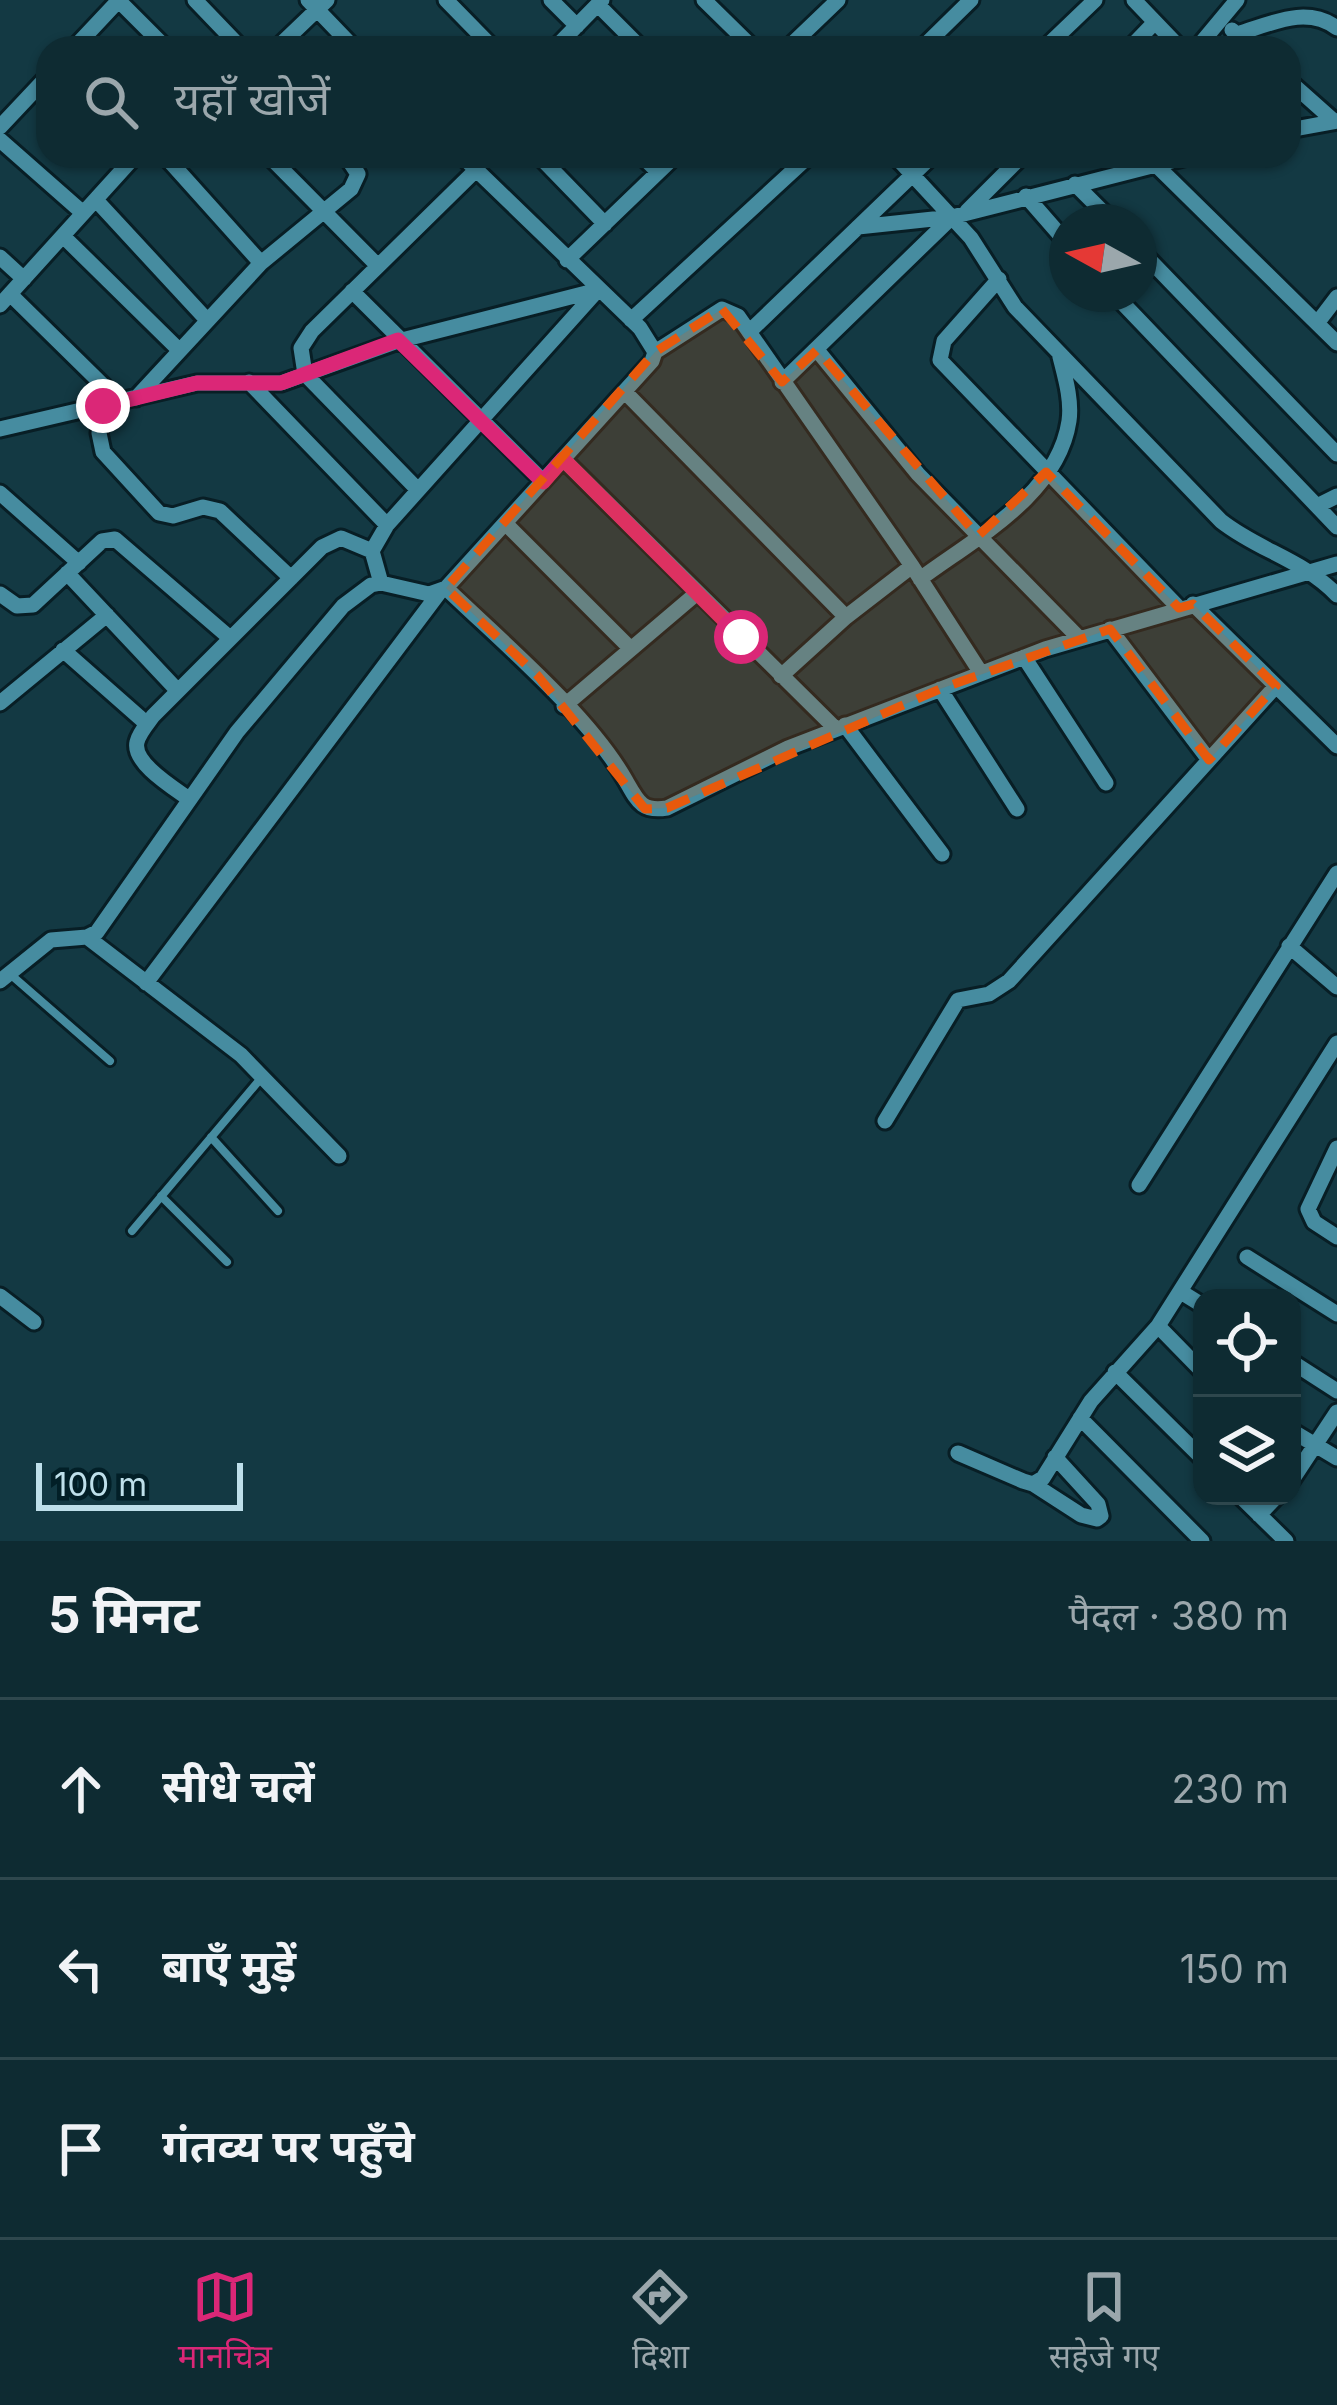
<!DOCTYPE html>
<html lang="hi">
<head>
<meta charset="utf-8">
<style>
  :root { --surface:#0e2b32; --page:#17333a; --text:#f1f3f6; --muted:#9ba7ac; --line:#2e474d; --accent:#db2777 }
  body { margin:0; font-family:Inter,"Noto Sans Devanagari",sans-serif; background:var(--page); color:var(--text) }
  .controls { position:absolute; right:36px; bottom:36px; display:grid; overflow:hidden; border-radius:24px; box-shadow:0 3px 9px #0004 }
  .controls button { width:108px; height:108px; display:grid; place-items:center; padding:0; border:0; border-bottom:3px solid var(--line); background:var(--surface); color:var(--text); font:60px sans-serif }
  .compass { position:absolute; left:1049px; top:204px; width:108px; height:108px; border-radius:50%; background:var(--surface); box-shadow:0 3px 9px #0004; rotate:278deg }
  .scale { position:absolute; left:36px; bottom:30px; width:207px; box-sizing:border-box; padding-left:12px; border:6px solid #bedfea; border-top:0; font-size:33px; line-height:42px; white-space:nowrap; color:#bedfea; -webkit-text-stroke:9px #021f27; paint-order:stroke }
  .stop { position:absolute; width:36px; height:36px; margin:-27px; border:9px solid #db2777; border-radius:50%; background:#fff }
  .stop.end { background:#db2777; border-color:#fff; box-shadow:0 3px 12px #0008 }
  .list { margin:0; padding:0; list-style:none }
  h2 { display:flex; justify-content:space-between; align-items:center; height:156px; margin:0; padding:0 48px; font-size:51px }
  h2 small { font-size:39px; font-weight:400; color:var(--muted) }
  .list li { display:grid; grid-template-columns:78px 1fr auto; gap:36px; align-items:center; box-sizing:border-box; height:180px; padding:0 48px; border-top:3px solid var(--line) }
  .list b { display:block; font-size:45px; white-space:nowrap }
  .list em { font-size:39px; font-style:normal; color:var(--muted) }
  .icon { flex:none; width:66px; height:66px; fill:none; stroke:currentColor; stroke-width:2; stroke-linecap:round; stroke-linejoin:round }
  .map { position:relative; flex:none; width:1337px; height:1541px; overflow:hidden }
  .search { position:absolute; background:var(--surface); box-shadow:0 3px 9px #0004; left:36px; right:36px; top:36px; height:132px; display:flex; align-items:center; gap:30px; box-sizing:border-box; padding:0 42px; border-radius:36px; color:var(--muted); font-size:45px }
  .sheet { height:696px; background:var(--surface) }
  nav { display:flex; justify-content:space-around; align-items:center; box-sizing:border-box; height:168px; border-top:3px solid var(--line); background:var(--surface); font-size:33px; color:var(--muted) }
  nav a { display:grid; justify-items:center; gap:6px }
  nav .on { color:var(--accent) }
  .map>svg:first-child { display:block }
  .lines { fill:none; stroke-linecap:round; stroke-linejoin:round }
  .lane-casing { stroke:#081e25; stroke-width:14 }
  .street-casing { stroke:#081e25; stroke-width:21 }
  .lane { stroke:#468ca0; stroke-width:8 }
  .street { stroke:#468ca0; stroke-width:15 }
  .route { stroke:#db2777; stroke-width:15 }
  .marked { fill:#e8590c; fill-opacity:0.2; stroke:#e8590c; stroke-width:9; stroke-dasharray:24 15; stroke-linejoin:round }
</style>
</head>
<body>
<div class="map">
<svg width="1337" height="1541" viewBox="0 0 1337 1541">
  <rect width="100%" height="100%" fill="#133943"/>
  <g class="lines">
    <defs>
      <path id="lane" d="M 10,974 L 110,1061
        M 211,1137 L 278,1211
        M 161,1196 L 227,1262
        M 132,1231 L 262,1077"/>
      <path id="street" d="M 195,0 L 241,48
        M 308,0 L 354,48
        M 446,0 L 493,48
        M 551,0 L 577,26
        M 704,0 L 753,48
        M 1134,0 L 1180,48
        M 119,1 L 166,48
        M 598,5 L 641,48
        M 1232,30 L 1252,48
        M 1237,34 C 1271,24 1306,5 1337,28
        M 74,48 L 119,0
        M 277,48 L 327,0
        M 555,48 L 602,0
        M 788,48 L 838,0
        M 922,48 L 971,0
        M 1045,48 L 1095,0
        M 1130,48 L 1155,22
        M 1197,48 L 1237,0
        M 1289,81 L 1334,121
        M 0,127 L 48,76
        M 1289,130 L 1337,121
        M 0,140 L 83,213
        M 165,156 L 261,263
        M 269,156 L 378,266
        M 539,156 L 605,224
        M 642,156 L 658,172
        M 895,156 L 971,238 L 1015,307 L 1221,521 C 1259,551 1302,559 1337,595
        M 1156,165 L 1337,343
        M 1075,184 L 1113,222
        M 1026,196 L 1067,243
        M 96,200 L 206,319
        M 967,211 L 1022,156
        M 858,227 L 952,217 L 1191,156
        M 63,236 L 178,349
        M 1139,249 L 1337,454
        M 0,257 L 24,279
        M 567,260 L 675,156
        M 999,279 L 944,341 L 940,360 L 1179,608
        M 352,291 L 543,481
        M 10,294 L 120,402
        M 1114,294 L 1337,527
        M 0,305 L 135,156
        M 631,320 L 809,156
        M 1318,322 L 1337,297
        M 749,332 L 932,156
        M 817,350 L 918,474 L 1079,638
        M 655,352 L 722,309 L 738,316 L 912,566 L 981,673
        M 249,382 L 387,525
        M 782,382 L 952,217
        M 625,392 L 846,617
        M 136,398 L 261,263 L 351,189 L 358,174 L 346,156
        M 103,406 L 99,433 L 103,452 L 159,513 L 173,516 L 203,507 L 220,511 L 291,578
        M 0,429 L 197,383 L 281,383 L 398,341 L 598,290
        M 563,459 L 836,729
        M 418,490 L 305,374 L 301,348 L 312,331 L 476,170
        M 0,493 L 79,563
        M 1317,506 L 1337,496
        M 505,523 L 631,649
        M 67,573 L 177,690
        M 920,579 C 975,538 1058,495 1069,421 C 1072,400 1065,377 1060,357
        M 381,583 L 372,551 L 387,525 L 596,292
        M 446,588 C 501,641 590,716 626,781 C 638,802 642,812 667,808 L 788,748 L 1045,649 L 1337,564
        M 0,594 L 17,606 L 33,605 L 102,541 L 115,539 L 230,638
        M 1193,604 L 1337,746
        M 1110,629 L 1209,760
        M 63,650 L 147,724
        M 1024,657 L 1106,783
        M 781,676 L 846,617 L 912,566
        M 940,689 L 1017,809
        M 0,703 L 107,615
        M 564,706 L 697,593
        M 845,725 L 942,854
        M 189,799 C 174,788 132,763 137,742 C 139,733 148,723 153,716 L 322,547 L 341,538 L 372,551
        M 87,937 L 241,1055 L 339,1156
        M 1289,946 L 1337,987
        M 0,981 L 51,940 L 87,937 L 97,932 L 237,732 L 343,606 L 371,585 L 381,583 L 429,594 L 446,588 L 652,361 L 655,352 L 640,328 L 462,156
        M 146,983 L 439,593
        M 885,1121 L 958,1000 L 989,994 L 1009,981 L 1276,686
        M 1337,1148 L 1308,1209 L 1314,1222 L 1337,1237
        M 1139,1185 L 1337,873
        M 1247,1257 L 1337,1314
        M 1181,1292 L 1202,1305
        M 0,1296 L 34,1322
        M 1158,1326 L 1202,1371
        M 1292,1362 L 1337,1391
        M 1115,1372 L 1202,1458
        M 1080,1418 L 1202,1541
        M 1292,1431 L 1337,1458
        M 958,1453 L 1023,1481 L 1033,1484 L 1043,1478 L 1091,1401 L 1158,1326 L 1337,1043
        M 1292,1480 L 1337,1412
        M 1033,1484 L 1081,1515 L 1097,1519 L 1101,1516 L 1098,1504 L 1055,1457
        M 1240,1496 L 1286,1541
        M 1259,1515 L 1277,1496"/>
    </defs>
    <!-- lane casing -->
    <use href="#lane" class="lane-casing"/>
    <!-- street casing -->
    <use href="#street" class="street-casing"/>
    <!-- lane -->
    <use href="#lane" class="lane"/>
    <!-- street -->
    <use href="#street" class="street"/>
  </g>
  <g class="lines">
    <!-- route -->
    <path class="route" d="M 103,406 L 197,383 L 281,383 L 398,340 L 543,482 L 563,459 L 741,637"/>
  </g>
  <!-- marked area -->
  <path class="marked" d="M 722,309 L 782,382 L 817,350 L 978,536 L 1046,472 L 1179,608 L 1193,604 L 1276,686 L 1209,760 L 1110,629 L 940,689 L 667,808 L 645,809 L 538,676 L 446,588 L 655,352 Z"/>
</svg>
<div class="controls">
<button><svg class="icon" aria-label="locate" viewBox="0 0 24 24"><circle cx="12" cy="12" r="6"/><path d="M12 2v4M12 18v4M2 12h4M18 12h4"/></svg></button>
<button><svg class="icon" aria-label="layers" viewBox="0 0 24 24"><path d="M12 4l9 5-9 5-9-5zM3 14l9 5 9-5"/></svg></button>
</div>
<svg class="compass" viewBox="-18 -18 36 36"><path d="M0-13l5 13h-10z" fill="#e53935"/><path d="M0 13l5-13h-10z" fill="#9ba7ac"/></svg>
<div class="scale">100 m</div>
<div class="stop" style="left:741px;top:637px"></div>
<div class="stop end" style="left:103px;top:406px"></div>
<div class="search"><svg class="icon" aria-label="search" viewBox="0 0 24 24"><circle cx="10" cy="10" r="6"/><path d="M15 15l6 6"/></svg>यहाँ खोजें</div>
</div>
<section class="sheet">
<h2>5 मिनट<small>पैदल · 380 m</small></h2>
<ul class="list">
<li><svg class="icon" aria-label="ahead" viewBox="0 0 24 24"><path d="M12 20V5M6 11l6-6 6 6"/></svg><div><b>सीधे चलें</b></div><em>230 m</em></li>
<li><svg class="icon" aria-label="left" viewBox="0 0 24 24"><path d="M17 20v-9H6M10 6l-5 5 5 5"/></svg><div><b>बाएँ मुड़ें</b></div><em>150 m</em></li>
<li><svg class="icon" aria-label="arrive" viewBox="0 0 24 24"><path d="M6 21V4h12l-3 4 3 4H6"/></svg><div><b>गंतव्य पर पहुँचे</b></div></li>
</ul>
</section>
<nav>
<a class="on"><svg class="icon" aria-label="map" viewBox="0 0 24 24"><path d="M3 6l6-2 6 2 6-2v14l-6 2-6-2-6 2zM9 4v14M15 6v14"/></svg>मानचित्र</a>
<a><svg class="icon" aria-label="directions" viewBox="0 0 24 24"><path d="M12 3l9 9-9 9-9-9zM9 14v-3h6M13 9l2 2-2 2"/></svg>दिशा</a>
<a><svg class="icon" aria-label="saved" viewBox="0 0 24 24"><path d="M7 4h10v16l-5-4-5 4z"/></svg>सहेजे गए</a>
</nav>
</body>
</html>
